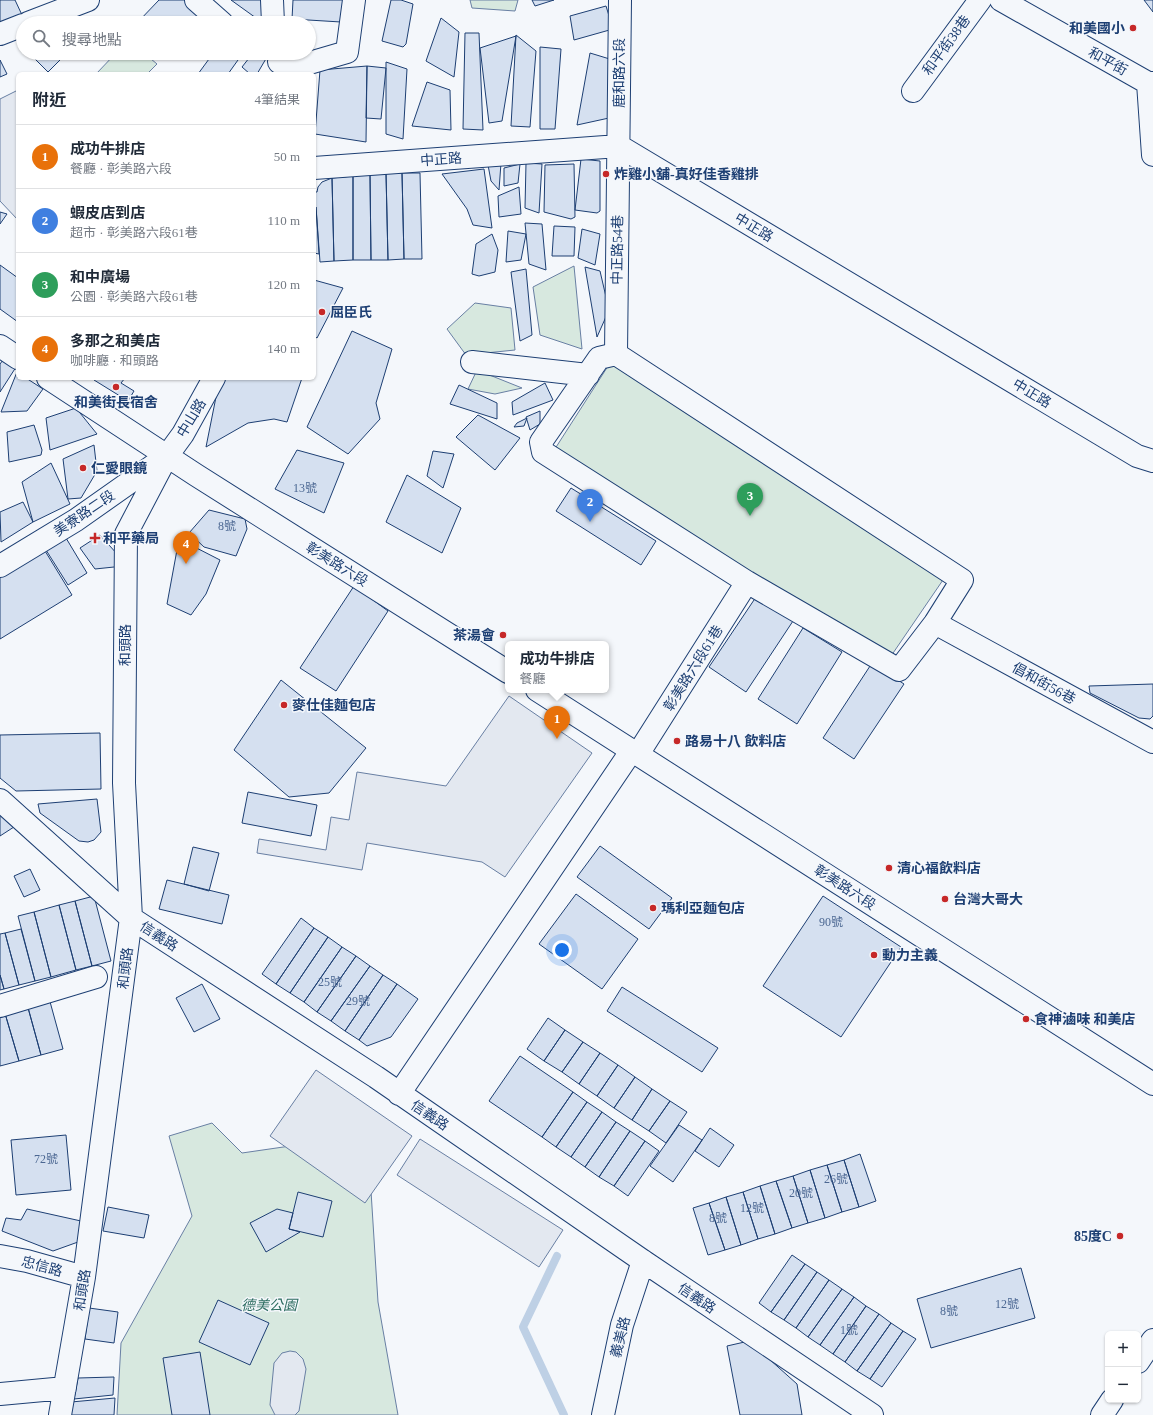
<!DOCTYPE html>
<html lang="zh-TW">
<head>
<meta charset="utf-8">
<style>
  :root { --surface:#fff; --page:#f2f2f3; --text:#1f2937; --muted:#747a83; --line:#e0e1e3; --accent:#c62828 }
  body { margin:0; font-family:"Times New Roman","Noto Sans TC",serif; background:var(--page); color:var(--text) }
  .controls { position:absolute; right:12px; bottom:12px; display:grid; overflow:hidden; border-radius:6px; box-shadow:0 1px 3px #0004 }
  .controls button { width:36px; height:36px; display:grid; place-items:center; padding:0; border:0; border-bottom:1px solid var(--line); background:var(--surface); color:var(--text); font:20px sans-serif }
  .you { position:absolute; left:562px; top:950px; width:14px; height:14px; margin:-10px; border:3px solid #fff; border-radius:50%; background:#1a73e8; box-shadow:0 0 0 6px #1a73e833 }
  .badge { display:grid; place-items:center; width:26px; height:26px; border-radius:50%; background:var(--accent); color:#fff; font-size:13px; font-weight:700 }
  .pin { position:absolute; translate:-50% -33px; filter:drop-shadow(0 1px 2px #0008) }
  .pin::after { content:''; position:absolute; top:21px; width:14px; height:12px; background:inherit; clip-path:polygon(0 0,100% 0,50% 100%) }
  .popup { position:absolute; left:505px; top:641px; width:104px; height:52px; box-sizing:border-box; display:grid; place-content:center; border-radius:6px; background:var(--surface); filter:drop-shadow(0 1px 3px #0005); font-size:13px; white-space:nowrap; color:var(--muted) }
  .popup b { font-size:15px; color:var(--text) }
  .popup::after { content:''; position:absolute; left:50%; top:100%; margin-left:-8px; border:8px solid transparent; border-top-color:var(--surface) }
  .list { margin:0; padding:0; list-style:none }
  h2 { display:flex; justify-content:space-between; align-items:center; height:52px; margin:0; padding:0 16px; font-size:17px }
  h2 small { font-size:13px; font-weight:400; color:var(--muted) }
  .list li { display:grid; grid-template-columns:26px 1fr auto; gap:12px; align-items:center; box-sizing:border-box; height:64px; padding:0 16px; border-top:1px solid var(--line) }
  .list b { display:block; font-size:15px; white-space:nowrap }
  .list p { margin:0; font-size:13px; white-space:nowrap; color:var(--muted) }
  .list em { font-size:13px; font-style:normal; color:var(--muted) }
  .icon { flex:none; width:22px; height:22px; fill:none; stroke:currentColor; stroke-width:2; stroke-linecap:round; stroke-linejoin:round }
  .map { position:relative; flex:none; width:1153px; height:1415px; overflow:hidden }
  .search { position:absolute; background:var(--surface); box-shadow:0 1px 3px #0004; left:16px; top:16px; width:300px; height:44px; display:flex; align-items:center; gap:10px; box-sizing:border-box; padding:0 14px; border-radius:22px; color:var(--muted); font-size:15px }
  .panel { position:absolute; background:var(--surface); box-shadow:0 1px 3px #0004; left:16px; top:72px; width:300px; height:308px; border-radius:6px }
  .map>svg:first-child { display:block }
  .green { fill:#d7e8df; stroke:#687fa3 }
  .parking { fill:#e3e8f0; stroke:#687fa3 }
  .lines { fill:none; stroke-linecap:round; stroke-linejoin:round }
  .stream { stroke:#bed0e5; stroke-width:8 }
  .building { fill:#d5e0f0; stroke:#1d3f73 }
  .minor-casing { stroke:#1d3f73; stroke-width:24 }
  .minor { stroke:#f4f7fb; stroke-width:22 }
  .poi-dot { fill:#c62828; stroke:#f4f7fb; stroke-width:1.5 }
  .labels { text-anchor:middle; stroke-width:3; stroke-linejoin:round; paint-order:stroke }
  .number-label { font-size:12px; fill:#4b6792 }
  .poi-label { font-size:14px; font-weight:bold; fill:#1d3f73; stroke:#f4f7fb; text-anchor:start }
  .street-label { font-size:14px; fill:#1d3f73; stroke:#f4f7fb }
  .park-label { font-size:14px; font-style:italic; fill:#2c6c60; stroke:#f4f7fb }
</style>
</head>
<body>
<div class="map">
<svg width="1153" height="1415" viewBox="0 0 1153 1415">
  <rect width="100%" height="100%" fill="#f4f7fb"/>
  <!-- green -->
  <path class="green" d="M 470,0 L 518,0 L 515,11 L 472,8 Z
    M 116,53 L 144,53 L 157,64 L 147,74 L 96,74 Z
    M 574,266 L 582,349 L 540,335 L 533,287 Z
    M 475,303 L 511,308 L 515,350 L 466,355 L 447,329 Z
    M 610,363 L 945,577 L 889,659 L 551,455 Z
    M 477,370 L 522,388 L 495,394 L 468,389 Z
    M 212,1123 L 242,1153 L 311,1143 L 371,1191 L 378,1302 L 398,1415 L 117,1415 L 121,1343 L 192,1216 L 169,1136 Z"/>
  <!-- parking -->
  <path class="parking" d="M 18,90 L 18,220 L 0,201 L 0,99 Z
    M 509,696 L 592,753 L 505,877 L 482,862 L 367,843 L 362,870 L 257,853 L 259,839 L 326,850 L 331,817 L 349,820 L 357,772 L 446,786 Z
    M 316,1070 L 412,1136 L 365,1203 L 270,1136 Z
    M 420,1139 L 563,1230 L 539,1267 L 397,1175 Z
    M 290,1351 L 296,1352 L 303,1359 L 306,1369 L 299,1411 L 295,1415 L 275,1415 L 270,1405 L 274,1363 L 282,1353 Z"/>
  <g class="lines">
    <!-- stream -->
    <path class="stream" d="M 557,1256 L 523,1327 L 564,1415"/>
  </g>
  <!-- building -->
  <path class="building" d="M 0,0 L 15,0 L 22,15 L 0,23 Z
    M 159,0 L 192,0 L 203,10 L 192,23 L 137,23 Z
    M 231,0 L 265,0 L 263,23 Z
    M 293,0 L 344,0 L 341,22 L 292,19 Z
    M 391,0 L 401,0 L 413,4 L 406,44 L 403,47 L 382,41 Z
    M 532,0 L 554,0 L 535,6 Z
    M 1144,0 L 1153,0 L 1153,12 Z
    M 606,6 L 613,29 L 574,40 L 570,16 Z
    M 441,18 L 459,32 L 454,77 L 426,61 Z
    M 465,33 L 479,33 L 483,130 L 463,129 Z
    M 516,35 L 536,51 L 530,127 L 511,126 Z
    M 516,36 L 502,121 L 489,123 L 480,48 Z
    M 540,47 L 561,49 L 555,129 L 540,129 Z
    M 29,53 L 67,53 L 48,72 Z
    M 159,53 L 169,53 L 164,59 Z
    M 204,53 L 243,53 L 228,74 L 198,74 L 209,59 Z
    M 253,53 L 262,53 L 267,57 L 257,74 L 250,74 L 242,67 Z
    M 590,53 L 613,60 L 609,118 L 577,125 Z
    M 0,60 L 7,74 L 0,77 Z
    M 386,62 L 407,69 L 403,139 L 386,134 Z
    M 367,66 L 366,142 L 315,134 L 320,70 Z
    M 367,66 L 386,68 L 381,119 L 366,118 Z
    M 427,82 L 450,90 L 451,130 L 412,126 Z
    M 581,159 L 600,161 L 600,211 L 597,213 L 575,210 Z
    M 501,163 L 499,190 L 491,181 L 488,165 Z
    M 526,163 L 542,164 L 539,213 L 525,208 Z
    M 520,164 L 518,183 L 504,186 L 504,168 Z
    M 574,164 L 575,217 L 571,219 L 544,212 L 545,165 Z
    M 484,169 L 492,228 L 473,225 L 467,209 L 442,174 Z
    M 386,173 L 388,260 L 371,260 L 370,174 Z
    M 386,173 L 402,173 L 404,259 L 388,260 Z
    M 402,173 L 420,173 L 422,259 L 404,259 Z
    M 370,174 L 371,260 L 353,260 L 353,176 Z
    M 353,176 L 353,260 L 334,261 L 332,178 Z
    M 332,178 L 334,261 L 320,262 L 316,207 L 314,208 L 314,192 L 317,192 L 318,187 L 322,182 Z
    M 519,187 L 521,214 L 499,217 L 498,196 Z
    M 316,207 L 319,254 L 314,253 L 314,208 Z
    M 0,212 L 7,214 L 0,224 Z
    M 525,223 L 542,224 L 546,270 L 529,264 Z
    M 554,226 L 575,227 L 574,256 L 552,256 Z
    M 582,229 L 600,234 L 595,265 L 578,258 Z
    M 508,231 L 526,234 L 521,260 L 506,262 Z
    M 492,234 L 498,250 L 495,272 L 479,276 L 472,274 L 476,244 Z
    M 0,265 L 18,278 L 18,322 L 0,309 Z
    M 585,267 L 600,271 L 609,310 L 597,337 Z
    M 526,269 L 532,335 L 520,341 L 511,272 Z
    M 314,280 L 343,288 L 317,338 L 314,336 Z
    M 352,331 L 392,349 L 376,403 L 380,419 L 348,454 L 307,427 Z
    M 3,360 L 18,364 L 0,392 L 0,364 Z
    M 17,372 L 18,378 L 26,378 L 43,389 L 27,411 L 1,412 Z
    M 95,378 L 125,378 L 121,383 L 134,391 L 128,401 L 94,380 Z
    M 221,378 L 302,378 L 287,422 L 274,419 L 248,423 L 206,447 L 219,382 Z
    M 545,383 L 553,400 L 513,415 L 512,402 Z
    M 459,385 L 497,403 L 497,419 L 450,404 Z
    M 76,408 L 97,434 L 50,450 L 46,418 Z
    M 540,411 L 540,424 L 530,430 L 526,417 Z
    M 478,415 L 520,438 L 495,470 L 456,437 Z
    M 527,418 L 524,426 L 514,427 L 517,423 Z
    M 34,425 L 42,450 L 41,455 L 9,462 L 7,432 Z
    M 94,445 L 97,471 L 81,498 L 68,499 L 63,459 Z
    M 297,450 L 344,463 L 324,513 L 275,489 Z
    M 433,451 L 454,454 L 443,488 L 427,476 Z
    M 51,463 L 70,504 L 33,522 L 22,482 Z
    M 407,475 L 461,508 L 442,553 L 386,522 Z
    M 571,488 L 656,541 L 641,565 L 556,511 Z
    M 23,502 L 33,522 L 1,542 L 0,512 Z
    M 209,510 L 245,519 L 247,529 L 236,556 L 204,547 L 189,533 Z
    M 100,535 L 118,555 L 119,564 L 114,567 L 95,569 L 80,548 Z
    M 66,538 L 87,573 L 68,585 L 46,550 Z
    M 179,539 L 220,560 L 206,594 L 191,615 L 167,604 Z
    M 42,546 L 72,595 L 0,639 L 0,571 Z
    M 354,586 L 388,611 L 336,691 L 300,668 Z
    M 756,597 L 793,621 L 746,692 L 709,667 Z
    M 803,628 L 842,652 L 797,724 L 758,699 Z
    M 872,663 L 904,684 L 854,759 L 823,738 Z
    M 281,680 L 366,748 L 329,793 L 289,797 L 234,750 Z
    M 1153,684 L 1153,716 L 1150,719 L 1139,718 L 1090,693 L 1089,686 Z
    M 100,733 L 101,789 L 16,791 L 0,778 L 0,735 Z
    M 248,792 L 317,805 L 311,836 L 242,823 Z
    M 97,799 L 101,832 L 94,840 L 88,842 L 79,841 L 40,813 L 38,804 Z
    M 2,814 L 17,825 L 0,836 L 0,815 Z
    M 600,846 L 672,898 L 649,929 L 577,877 Z
    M 193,847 L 219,853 L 209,891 L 184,884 Z
    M 30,869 L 40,890 L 24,897 L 14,876 Z
    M 167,880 L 229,895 L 222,924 L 159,909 Z
    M 576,894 L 638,939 L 602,989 L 539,944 Z
    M 94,896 L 111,961 L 92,966 L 75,901 Z
    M 823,896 L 901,947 L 841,1037 L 763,986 Z
    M 75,901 L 92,966 L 76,970 L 59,905 Z
    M 59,905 L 76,970 L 51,977 L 34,912 Z
    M 34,912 L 51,977 L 35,981 L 18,916 Z
    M 301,918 L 314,928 L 276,984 L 262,974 Z
    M 314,928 L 328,937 L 290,993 L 276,984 Z
    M 21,929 L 35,981 L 19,985 L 5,933 Z
    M 5,933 L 19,985 L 4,989 L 0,975 L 0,934 Z
    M 328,937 L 342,947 L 304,1002 L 290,993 Z
    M 342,947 L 356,956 L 317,1012 L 304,1002 Z
    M 356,956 L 370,966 L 331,1021 L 317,1012 Z
    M 370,966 L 383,975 L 345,1031 L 331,1021 Z
    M 0,975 L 4,989 L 0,990 Z
    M 383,975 L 397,984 L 359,1040 L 345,1031 Z
    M 202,984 L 220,1019 L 194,1032 L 176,998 Z
    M 397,984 L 418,999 L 391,1037 L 367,1046 L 359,1040 Z
    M 622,987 L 718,1048 L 702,1072 L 607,1011 Z
    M 49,998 L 63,1049 L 41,1055 L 27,1004 Z
    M 27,1004 L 41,1055 L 19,1061 L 4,1010 Z
    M 4,1010 L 19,1061 L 0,1066 L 0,1011 Z
    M 548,1018 L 565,1030 L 544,1061 L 527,1049 Z
    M 565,1030 L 583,1042 L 562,1072 L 544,1061 Z
    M 583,1042 L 600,1053 L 579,1084 L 562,1072 Z
    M 600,1053 L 618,1065 L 597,1096 L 579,1084 Z
    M 520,1056 L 573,1092 L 542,1137 L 489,1101 Z
    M 618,1065 L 635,1077 L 614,1108 L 597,1096 Z
    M 635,1077 L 652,1089 L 632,1120 L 614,1108 Z
    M 652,1089 L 670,1101 L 649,1131 L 632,1120 Z
    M 573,1092 L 587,1102 L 556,1147 L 542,1137 Z
    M 670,1101 L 687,1112 L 666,1143 L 649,1131 Z
    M 587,1102 L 602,1112 L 571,1157 L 556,1147 Z
    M 602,1112 L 616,1122 L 585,1167 L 571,1157 Z
    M 616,1122 L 630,1131 L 599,1177 L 585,1167 Z
    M 679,1125 L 702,1140 L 673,1182 L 650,1166 Z
    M 710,1128 L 734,1145 L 719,1167 L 695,1151 Z
    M 630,1131 L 645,1141 L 614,1186 L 599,1177 Z
    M 66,1135 L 71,1190 L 16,1195 L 11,1140 Z
    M 645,1141 L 659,1151 L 628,1196 L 614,1186 Z
    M 860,1154 L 876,1201 L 859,1207 L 844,1160 Z
    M 844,1160 L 859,1207 L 842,1212 L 827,1165 Z
    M 827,1165 L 842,1212 L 825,1218 L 810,1170 Z
    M 810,1170 L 825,1218 L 808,1223 L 793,1176 Z
    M 793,1176 L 808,1223 L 792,1228 L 776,1181 Z
    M 776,1181 L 792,1228 L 775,1234 L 760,1186 Z
    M 760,1186 L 775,1234 L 758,1239 L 743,1192 Z
    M 298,1192 L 332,1201 L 323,1237 L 289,1229 Z
    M 743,1192 L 758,1239 L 741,1245 L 726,1197 Z
    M 726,1197 L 741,1245 L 725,1250 L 709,1203 Z
    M 709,1203 L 725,1250 L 708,1255 L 693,1208 Z
    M 108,1207 L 149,1215 L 144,1238 L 103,1231 Z
    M 27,1209 L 81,1221 L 78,1242 L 53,1251 L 2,1231 L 6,1218 L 21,1220 Z
    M 277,1209 L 293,1213 L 289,1229 L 300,1232 L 266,1252 L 250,1223 Z
    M 792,1255 L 805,1264 L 771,1312 L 759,1303 Z
    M 805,1264 L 817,1272 L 784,1320 L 771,1312 Z
    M 1021,1268 L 1035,1318 L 931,1348 L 917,1299 Z
    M 817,1272 L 829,1280 L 796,1328 L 784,1320 Z
    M 829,1280 L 842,1289 L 808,1337 L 796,1328 Z
    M 842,1289 L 854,1297 L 820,1345 L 808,1337 Z
    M 854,1297 L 866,1306 L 833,1354 L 820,1345 Z
    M 218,1300 L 269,1323 L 250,1365 L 199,1342 Z
    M 866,1306 L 879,1314 L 845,1362 L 833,1354 Z
    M 89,1308 L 118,1312 L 114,1343 L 85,1339 Z
    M 879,1314 L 891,1323 L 857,1371 L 845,1362 Z
    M 891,1323 L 903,1331 L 870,1379 L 857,1371 Z
    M 903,1331 L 916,1339 L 882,1387 L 870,1379 Z
    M 749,1341 L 797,1384 L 802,1415 L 740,1415 L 727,1346 Z
    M 200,1352 L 210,1415 L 172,1415 L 163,1358 Z
    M 114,1377 L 113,1395 L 74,1399 L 78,1378 Z
    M 115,1398 L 114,1415 L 70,1415 L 71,1402 Z"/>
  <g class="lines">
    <defs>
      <path id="minor" d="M 196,0 L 222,23
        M 272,0 L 273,23
        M 1001,0 L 1148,83 L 1153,83
        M 28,23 L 88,0
        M 0,34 L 23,25
        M 279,62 L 306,64 L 347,52 L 354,0
        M 1148,83 L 1153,155
        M 913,91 L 980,0
        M 314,168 L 619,146 L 1137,456 L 1153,461
        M 0,346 L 18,358
        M 616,354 L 962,580 L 935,623 L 899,670 L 747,582 L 543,452 L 541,442 L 599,358 Z
        M 616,354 L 620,0
        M 472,362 L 588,375
        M 48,378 L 196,475 L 508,672
        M 0,566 L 76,520 L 164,458
        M 935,623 L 1153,742
        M 537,690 L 1153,1084
        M 638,754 L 747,582
        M 0,800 L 131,918 L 376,1077 L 643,1261 L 872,1415
        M 0,1006 L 96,977
        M 399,1094 L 632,750
        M 0,1256 L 27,1261 L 84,1277
        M 1138,1362 L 1153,1340
        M 0,1394 L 65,1388
        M 60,1415 L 84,1277 L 131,918 L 124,783 L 126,534 L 167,456 L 183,434 L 214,378
        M 603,1415 L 622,1325 L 643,1261
        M 1102,1415 L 1112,1400"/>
    </defs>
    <!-- minor casing -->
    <use href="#minor" class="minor-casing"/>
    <!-- minor -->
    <use href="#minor" class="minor"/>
  </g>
  <!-- markers -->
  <g class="poi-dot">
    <circle cx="1133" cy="28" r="4"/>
    <circle cx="606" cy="174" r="4"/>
    <circle cx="322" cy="312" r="4"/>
    <circle cx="116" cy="387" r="4"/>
    <circle cx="83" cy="468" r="4"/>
    <path d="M93 532h4v4h4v4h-4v4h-4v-4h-4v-4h4z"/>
    <circle cx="503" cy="635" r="4"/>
    <circle cx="284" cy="705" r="4"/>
    <circle cx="677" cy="741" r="4"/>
    <circle cx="889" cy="868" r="4"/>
    <circle cx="945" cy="899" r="4"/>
    <circle cx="653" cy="908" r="4"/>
    <circle cx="874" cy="955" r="4"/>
    <circle cx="1026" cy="1019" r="4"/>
    <circle cx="1120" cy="1236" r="4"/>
  </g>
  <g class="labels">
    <!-- number labels -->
    <g class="number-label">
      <text x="305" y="492">13號</text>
      <text x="227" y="530">8號</text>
      <text x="831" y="926">90號</text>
      <text x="330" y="986">25號</text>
      <text x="358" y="1005">29號</text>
      <text x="46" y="1163">72號</text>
      <text x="836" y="1183">26號</text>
      <text x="801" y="1197">20號</text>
      <text x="752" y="1212">12號</text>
      <text x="718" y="1222">8號</text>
      <text x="1007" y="1308">12號</text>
      <text x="949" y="1315">8號</text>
      <text x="849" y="1334">1號</text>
    </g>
    <!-- poi labels -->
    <g class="poi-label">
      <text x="1125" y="33" text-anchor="end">和美國小</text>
      <text x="614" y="179">炸雞小舖-真好佳香雞排</text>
      <text x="330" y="317">屈臣氏</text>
      <text x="116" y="407" text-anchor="middle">和美街長宿舍</text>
      <text x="91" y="473">仁愛眼鏡</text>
      <text x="103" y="543">和平藥局</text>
      <text x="495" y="640" text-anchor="end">茶湯會</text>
      <text x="292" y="710">麥仕佳麵包店</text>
      <text x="685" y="746">路易十八 飲料店</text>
      <text x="897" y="873">清心福飲料店</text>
      <text x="953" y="904">台灣大哥大</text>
      <text x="661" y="913">瑪利亞麵包店</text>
      <text x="882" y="960">動力主義</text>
      <text x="1034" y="1024">食神滷味 和美店</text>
      <text x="1112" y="1241" text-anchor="end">85度C</text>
    </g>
    <!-- street labels -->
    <g class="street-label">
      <text transform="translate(946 45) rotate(-54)" y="5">和平街38巷</text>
      <text transform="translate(1108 61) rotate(29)" y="5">和平街</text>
      <text transform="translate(619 73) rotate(-90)" y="5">鹿和路六段</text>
      <text transform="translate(441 159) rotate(-4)" y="5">中正路</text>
      <text transform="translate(754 227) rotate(31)" y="5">中正路</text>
      <text transform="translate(617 250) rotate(-89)" y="5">中正路54巷</text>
      <text transform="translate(1032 393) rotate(31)" y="5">中正路</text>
      <text transform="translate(191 418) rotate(-59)" y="5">中山路</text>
      <text transform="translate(84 513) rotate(-34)" y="5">美寮路二段</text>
      <text transform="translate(337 564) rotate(32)" y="5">彰美路六段</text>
      <text transform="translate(125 645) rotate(-90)" y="5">和頭路</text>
      <text transform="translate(693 668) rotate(-58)" y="5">彰美路六段61巷</text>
      <text transform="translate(1044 683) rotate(29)" y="5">倡和街56巷</text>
      <text transform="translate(845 887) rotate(33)" y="5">彰美路六段</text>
      <text transform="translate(159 936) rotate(33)" y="5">信義路</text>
      <text transform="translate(125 968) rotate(-83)" y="5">和頭路</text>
      <text transform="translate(430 1115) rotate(34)" y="5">信義路</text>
      <text transform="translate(42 1266) rotate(15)" y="5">忠信路</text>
      <text transform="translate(82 1290) rotate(-81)" y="5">和頭路</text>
      <text transform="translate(697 1298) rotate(34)" y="5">信義路</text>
      <text transform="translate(620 1337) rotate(-76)" y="5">義美路</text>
    </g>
    <!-- park labels -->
    <g class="park-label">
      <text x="269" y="1310">德美公園</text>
    </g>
  </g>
</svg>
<div class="controls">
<button>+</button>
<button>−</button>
</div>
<div class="you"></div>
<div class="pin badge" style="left:557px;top:739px;background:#e8710a">1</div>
<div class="popup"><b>成功牛排店</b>餐廳</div>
<div class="pin badge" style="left:590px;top:522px;background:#3f7fe0">2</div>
<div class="pin badge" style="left:750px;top:516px;background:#2e9e5b">3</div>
<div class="pin badge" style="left:186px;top:564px;background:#e8710a">4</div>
<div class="search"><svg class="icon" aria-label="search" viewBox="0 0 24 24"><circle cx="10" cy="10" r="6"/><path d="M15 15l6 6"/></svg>搜尋地點</div>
<section class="panel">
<h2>附近<small>4筆結果</small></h2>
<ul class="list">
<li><span class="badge" style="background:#e8710a">1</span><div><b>成功牛排店</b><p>餐廳 · 彰美路六段</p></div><em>50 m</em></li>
<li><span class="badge" style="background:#3f7fe0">2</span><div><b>蝦皮店到店</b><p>超市 · 彰美路六段61巷</p></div><em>110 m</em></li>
<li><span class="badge" style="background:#2e9e5b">3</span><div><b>和中廣場</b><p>公園 · 彰美路六段61巷</p></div><em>120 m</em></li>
<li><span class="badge" style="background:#e8710a">4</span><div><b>多那之和美店</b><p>咖啡廳 · 和頭路</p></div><em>140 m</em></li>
</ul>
</section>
</div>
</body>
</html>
